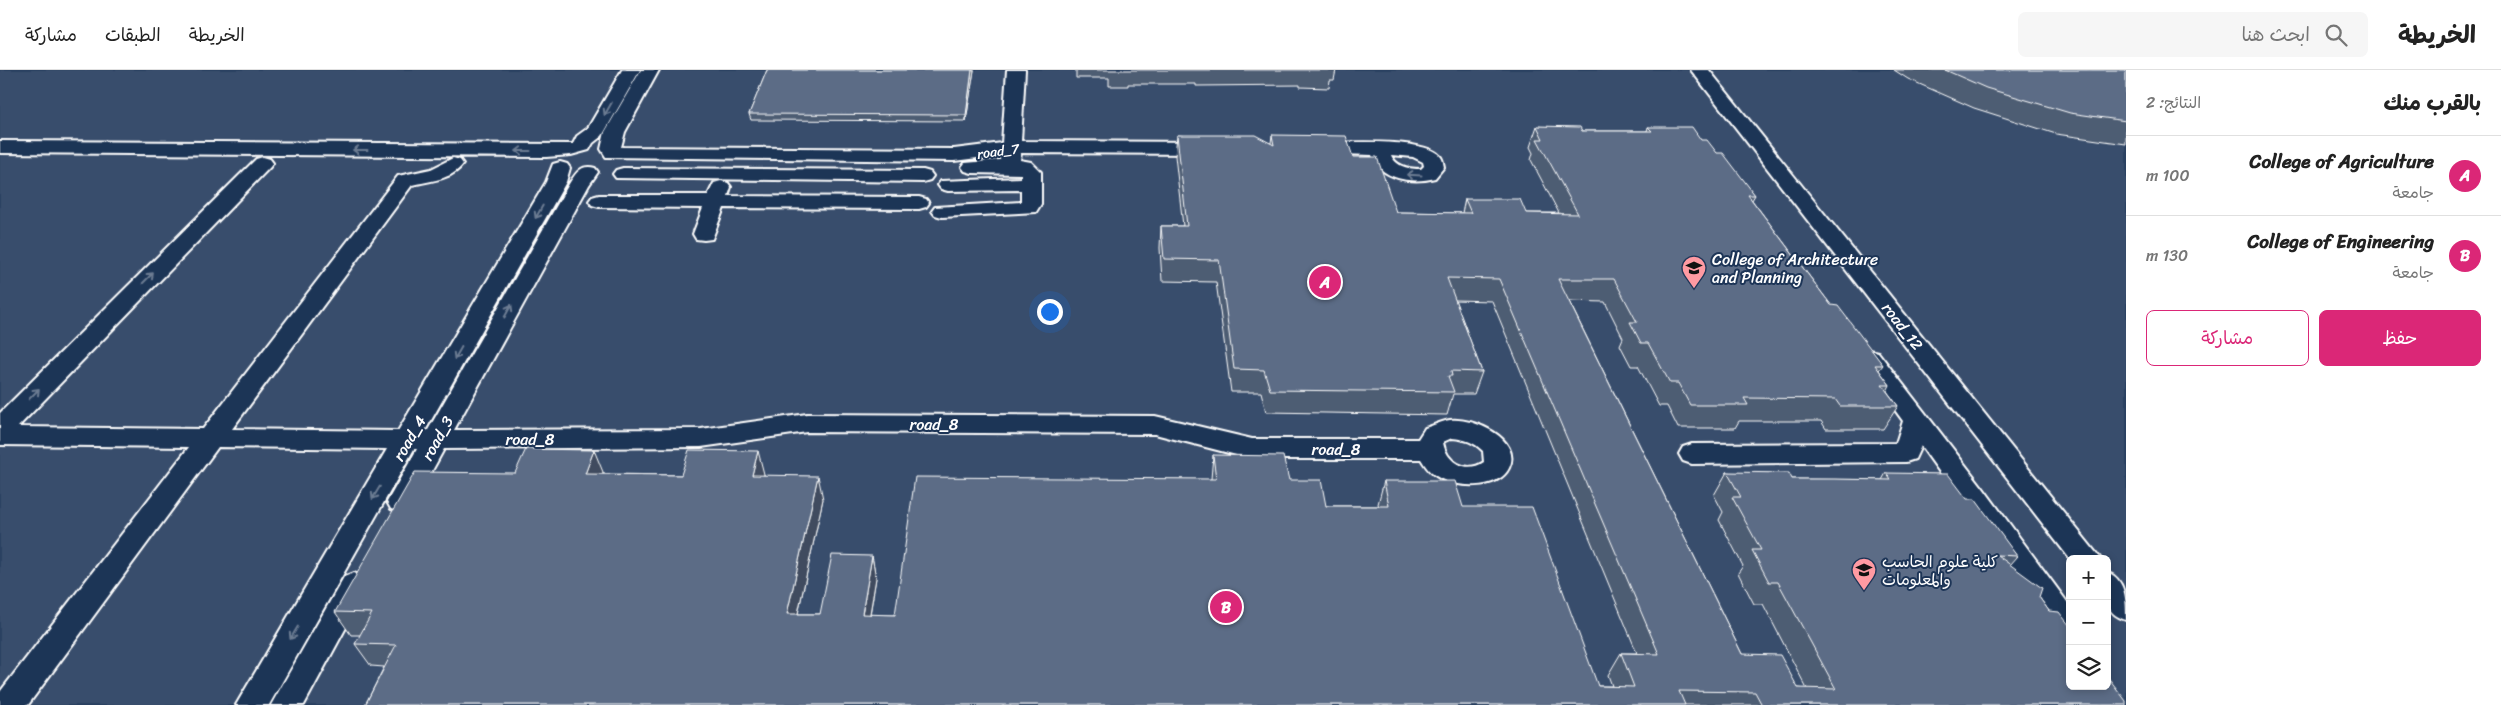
<!DOCTYPE html>
<html lang="ar">
<head>
<meta charset="utf-8">
<style>
  :root { --surface:#fff; --page:#f6f6f6; --text:#222; --muted:#767676; --line:#e0e0e0; --accent:#db2777 }
  body { margin:0; font-family:Sriracha,"Playpen Sans Arabic",sans-serif; background:var(--page); color:var(--text); direction:rtl }
  .controls { position:absolute; right:15px; bottom:15px; display:grid; overflow:hidden; border-radius:8px; box-shadow:0 2px 8px #0003 }
  .controls button { width:45px; height:45px; display:grid; place-items:center; padding:0; border:0; border-bottom:1px solid var(--line); background:var(--surface); color:var(--text); font:25px sans-serif }
  .you { position:absolute; left:1049px; top:241px; width:18px; height:18px; margin:-12px; border:4px solid #fff; border-radius:50%; background:#1a73e8; box-shadow:0 0 0 8px #1a73e833 }
  .badge { display:grid; place-items:center; width:32px; height:32px; border-radius:50%; background:var(--accent); color:#fff; font-size:16px; font-weight:700 }
  .pin { position:absolute; translate:-50% -50%; border:2px solid #fff; box-shadow:0 1px 5px #0006 }
  .list { margin:0; padding:0; list-style:none }
  h2 { display:flex; justify-content:space-between; align-items:center; height:65px; margin:0; padding:0 20px; font-size:21px }
  h2 small { font-size:16px; font-weight:400; color:var(--muted) }
  .list li { display:grid; grid-template-columns:32px 1fr auto; gap:15px; align-items:center; box-sizing:border-box; height:80px; padding:0 20px; border-top:1px solid var(--line) }
  .list b { display:block; font-size:19px; white-space:nowrap }
  .list p { margin:0; font-size:16px; white-space:nowrap; color:var(--muted) }
  .list em { font-size:16px; font-style:normal; color:var(--muted) }
  .actions { display:flex; gap:10px; padding:15px 20px }
  .actions a { flex:1; padding:11px 0; border:1px solid var(--accent); border-radius:8px; text-align:center; font-size:18px; color:var(--accent) }
  .actions .main { background:var(--accent); color:#fff }
  .icon { flex:none; width:28px; height:28px; fill:none; stroke:currentColor; stroke-width:2; stroke-linecap:round; stroke-linejoin:round }
  .map { position:relative; flex:none; width:2126px; height:635px; overflow:hidden; direction:ltr }
  header { display:flex; align-items:center; gap:30px; box-sizing:border-box; height:70px; padding:0 25px; background:var(--surface); border-bottom:1px solid var(--line) }
  header strong { font-size:24px }
  nav { display:flex; gap:28px; margin-inline-start:auto; font-size:18px }
  .search { width:350px; height:45px; background:var(--page); display:flex; align-items:center; gap:12px; box-sizing:border-box; padding:0 18px; border-radius:8px; color:var(--muted); font-size:19px }
  main { display:flex }
  aside { flex:1; background:var(--surface) }
  .map>svg:first-child { display:block }
  .built { fill:#394e6c; fill-rule:evenodd }
  .lines { fill:none; stroke-linecap:round; stroke-linejoin:round }
  .minor-casing { stroke:#fff; stroke-width:4 }
  .minor { fill:#1d3557; fill-rule:evenodd }
  .wall { fill:#4e5d73; stroke:#fff }
  .shaded-wall { fill:#404c5e; stroke:#fff }
  .building { fill:#5b6c86; stroke:#fff }
  .oneway { stroke:#6c7c92 }
  .labels { text-anchor:middle; stroke-width:4; stroke-linejoin:round; paint-order:stroke }
  .far-street-label { font-size:14px; fill:#fff; stroke:#1d3557 }
  .poi-label { font-size:16px; fill:#fff; stroke:#1d3557; text-anchor:start }
  .street-label { font-size:16px; fill:#fff; stroke:#1d3557 }
</style>
</head>
<body>
<header>
<strong>الخريطة</strong>
<div class="search"><svg class="icon" aria-label="search" viewBox="0 0 24 24"><circle cx="10" cy="10" r="6"/><path d="M15 15l6 6"/></svg>ابحث هنا</div>
<nav><a>الخريطة</a><a>الطبقات</a><a>مشاركة</a></nav>
</header>
<main>
<aside>
<h2>بالقرب منك<small>النتائج: 2</small></h2>
<ul class="list">
<li><span class="badge">A</span><div><b>College of Agriculture</b><p>جامعة</p></div><em>100 m</em></li>
<li><span class="badge">B</span><div><b>College of Engineering</b><p>جامعة</p></div><em>130 m</em></li>
</ul>
<div class="actions"><a class="main">حفظ</a><a>مشاركة</a></div>
</aside>
<div class="map">
<svg width="2126" height="635" viewBox="0 0 2126 635">
  <rect width="100%" height="100%" fill="#2a4161"/>
  <filter id="ink" filterUnits="userSpaceOnUse"><feTurbulence type="fractalNoise" baseFrequency=".02" numOctaves="2"/><feDisplacementMap in="SourceGraphic" scale="10" xChannelSelector="R" yChannelSelector="G"/><feConvolveMatrix kernelMatrix="1 2 1 2 8 2 1 2 1" color-interpolation-filters="sRGB"/></filter>
  <g filter="url(#ink)">
    <!-- built -->
    <path class="built" d="M 0,0 L 2126,0 L 2126,635 L 0,635 ZM 2070,489 L 2107,489 L 2107,616 L 2070,616 Z"/>
    <g class="lines">
      <defs>
        <path id="minor" d="M 622,0 L 640,0 L 602,66 L 593,73 L 589,80 L 571,85 L 546,87 L 0,83 L 0,71 L 573,74 L 577,66 L 588,58 Z
          M 641,0 L 659,0 L 625,62 L 621,77 L 954,79 L 1002,73 L 1007,0 L 1025,0 L 1021,71 L 1210,72 L 1217,74 L 1220,78 L 1217,82 L 1210,84 L 1021,83 L 1020,90 L 1031,92 L 1041,102 L 1041,134 L 1036,142 L 942,147 L 935,145 L 932,141 L 935,137 L 1021,132 L 1021,120 L 948,121 L 941,119 L 938,115 L 941,111 L 1021,108 L 1021,104 L 972,103 L 965,101 L 962,97 L 965,93 L 1000,90 L 1001,85 L 954,91 L 606,87 L 601,79 L 605,62 Z
          M 1691,0 L 1709,0 L 2101,489 L 2070,489 Z
          M 1317,73 C 1343,73 1423,67 1440,86 C 1443,89 1443,93 1444,97 L 1435,108 C 1413,114 1380,110 1372,85 L 1310,83 L 1307,79 L 1310,75 ZM 1391,85 L 1413,87 L 1423,92 L 1424,96 L 1421,99 C 1409,99 1396,97 1391,85 Z
          M 263,87 L 270,89 L 273,93 L 270,97 L 18,357 L 203,359 L 398,106 L 431,99 L 453,88 L 460,90 L 463,94 C 452,110 429,111 412,115 L 232,359 L 398,361 L 546,112 L 553,94 L 560,92 L 567,94 L 570,98 L 566,112 L 425,361 L 428,360 L 569,114 C 576,103 581,94 595,98 L 598,102 L 589,115 L 454,360 L 701,359 L 807,344 L 1155,346 L 1252,369 L 1418,369 L 1425,358 C 1433,356 1442,351 1450,350 C 1473,347 1523,369 1509,398 C 1498,421 1454,418 1436,406 C 1429,402 1425,395 1421,389 L 1252,389 L 1155,364 L 807,362 L 701,377 L 444,379 L 411,439 L 401,442 L 391,439 L 387,432 L 417,379 L 414,379 L 269,635 L 236,635 L 387,379 L 218,377 L 28,635 L 0,635 L 0,622 L 189,377 L 0,375 L 0,343 L 256,89 ZM 1452,368 C 1465,369 1474,372 1483,381 L 1484,392 C 1466,404 1446,392 1443,372 Z
          M 623,98 L 923,100 L 930,102 L 933,106 L 930,110 L 923,112 L 616,108 L 613,104 L 616,100 Z
          M 721,111 L 728,113 L 731,117 L 728,126 L 919,127 L 926,129 L 929,133 L 926,137 L 919,139 L 724,138 L 712,169 L 704,170 L 696,169 L 693,164 L 703,138 L 599,137 L 592,135 L 589,131 L 592,127 L 599,125 L 708,125 L 714,113 Z
          M 1869,280 L 1878,282 L 1983,418 L 2070,536 L 2070,573 L 2059,569 L 1921,376 L 1915,389 L 1906,392 L 1692,394 L 1683,391 L 1679,384 L 1683,377 L 1692,374 L 1896,373 L 1903,351 L 1857,288 L 1860,282 Z
          M 2107,502 C 2126,510 2126,529 2126,550 C 2101,542 2107,524 2107,502 Z
          M 354,503 L 364,507 L 369,515 L 304,635 L 271,635 L 344,507 Z"/>
      </defs>
      <!-- minor casing -->
      <use href="#minor" class="minor-casing"/>
      <!-- minor -->
      <use href="#minor" class="minor"/>
    </g>
    <!-- wall -->
    <path class="wall" d="M 767,0 L 974,0 L 966,51 L 751,50 L 749,44 Z
      M 1076,0 L 1336,0 L 1334,10 L 1330,10 L 1329,18 L 1300,17 L 1300,15 L 1196,16 L 1196,14 L 1128,14 L 1128,16 L 1109,16 L 1109,8 L 1076,8 Z
      M 1894,0 L 2126,0 L 2126,74 L 2056,64 L 1974,38 L 1908,9 Z
      M 1537,56 L 1582,61 L 1647,61 L 1648,57 L 1701,70 L 1717,83 L 1755,125 L 1752,130 L 1831,235 L 1883,295 L 1879,300 L 1890,315 L 1887,321 L 1898,336 L 1883,359 L 1826,359 L 1821,351 L 1739,351 L 1735,358 L 1678,358 L 1667,336 L 1659,336 L 1638,296 L 1631,296 L 1620,275 L 1623,268 L 1605,232 L 1569,231 L 1742,584 L 1798,618 L 1807,619 L 1763,534 L 1754,534 L 1738,503 L 1743,496 L 1719,450 L 1723,442 L 1714,425 L 1727,402 L 1792,409 L 1882,410 L 1886,403 L 1967,429 L 2017,486 L 2009,495 L 2039,527 L 2049,541 L 2126,635 L 365,635 L 384,597 L 371,596 L 355,574 L 361,565 L 351,565 L 335,542 L 515,403 L 603,402 L 603,404 L 681,405 L 764,404 L 764,405 L 823,429 L 798,544 L 820,544 L 872,486 L 876,508 L 870,545 L 895,545 L 1211,409 L 1213,385 L 1289,410 L 1326,436 L 1379,436 L 1378,434 L 1384,411 L 1463,437 L 1598,616 L 1612,616 L 1608,605 L 1621,583 L 1637,583 L 1492,231 L 1455,230 L 1482,302 L 1474,324 L 1453,324 L 1447,345 L 1266,342 L 1261,322 L 1231,322 L 1216,212 L 1162,211 L 1160,178 L 1161,156 L 1183,156 L 1175,86 L 1177,65 L 1271,73 L 1272,65 L 1353,87 L 1396,142 L 1462,143 L 1465,129 L 1526,143 L 1559,143 L 1531,90 L 1533,83 L 1530,77 Z"/>
    <!-- shaded-wall -->
    <path class="shaded-wall" d="M 972,0 L 974,0 L 966,51 L 966,45 Z
      M 594,380 L 603,402 L 594,426 L 585,404 Z
      M 758,381 L 764,404 L 758,428 L 752,405 Z
      M 818,406 L 823,429 L 793,566 L 787,544 Z
      M 872,486 L 876,508 L 866,567 L 862,544 Z"/>
    <!-- building -->
    <path class="building" d="M 767,0 L 972,0 L 966,45 L 749,44 Z
      M 1945,0 L 2126,0 L 2126,51 L 2070,43 L 1986,18 Z
      M 1537,56 L 1580,57 L 1582,61 L 1652,61 L 1648,57 L 1692,57 L 1701,70 L 1707,70 L 1717,83 L 1723,83 L 1755,125 L 1748,125 L 1831,235 L 1838,236 L 1883,295 L 1875,295 L 1890,315 L 1882,315 L 1898,336 L 1840,336 L 1835,329 L 1744,328 L 1748,335 L 1690,335 L 1678,313 L 1670,313 L 1648,273 L 1641,273 L 1630,252 L 1637,252 L 1614,209 L 1558,209 L 1742,584 L 1780,585 L 1798,618 L 1836,619 L 1778,512 L 1769,512 L 1752,480 L 1761,480 L 1732,427 L 1741,427 L 1727,402 L 1789,403 L 1792,409 L 1835,409 L 1891,410 L 1886,403 L 1948,404 L 1967,429 L 1975,429 L 2017,486 L 1997,485 L 2042,518 L 2039,527 L 2049,541 L 2059,542 L 2070,556 L 2070,616 L 2107,616 L 2107,606 L 2126,631 L 2126,635 L 1762,635 L 1755,622 L 1679,621 L 1685,635 L 365,635 L 396,575 L 355,574 L 372,543 L 335,542 L 415,402 L 515,403 L 526,379 L 594,380 L 585,404 L 681,405 L 689,380 L 758,381 L 752,405 L 818,406 L 787,544 L 820,544 L 832,485 L 872,486 L 862,544 L 895,545 L 915,407 L 1216,409 L 1213,385 L 1283,386 L 1289,410 L 1321,410 L 1326,436 L 1389,436 L 1384,411 L 1455,411 L 1463,437 L 1532,437 L 1598,616 L 1634,617 L 1621,583 L 1659,584 L 1499,209 L 1447,208 L 1482,302 L 1451,301 L 1452,306 L 1448,306 L 1454,322 L 1270,320 L 1264,300 L 1234,299 L 1219,190 L 1164,189 L 1161,156 L 1187,156 L 1177,65 L 1255,65 L 1274,75 L 1272,65 L 1346,66 L 1353,87 L 1377,87 L 1396,142 L 1471,143 L 1465,129 L 1520,129 L 1526,143 L 1578,144 L 1537,69 L 1543,69 Z"/>
    <!-- one-way arrows -->
    <defs><path id="oneway-shaft" d="M-6 0H5M1.5-3L5.5 0L1.5 3" fill="none" stroke-width="1.6" stroke-linecap="round" stroke-linejoin="round" transform="scale(1.25)"/></defs>
    <g class="oneway">
      <use href="#oneway-shaft" transform="translate(608 39) rotate(120)"/>
      <use href="#oneway-shaft" transform="translate(360 80) rotate(-180)"/>
      <use href="#oneway-shaft" transform="translate(523 81) rotate(-180)"/>
      <use href="#oneway-shaft" transform="translate(1414 105) rotate(-177)"/>
      <use href="#oneway-shaft" transform="translate(539 142) rotate(120)"/>
      <use href="#oneway-shaft" transform="translate(148 208) rotate(-45)"/>
      <use href="#oneway-shaft" transform="translate(508 241) rotate(-61)"/>
      <use href="#oneway-shaft" transform="translate(458 283) rotate(120)"/>
      <use href="#oneway-shaft" transform="translate(34 324) rotate(-46)"/>
      <use href="#oneway-shaft" transform="translate(376 423) rotate(121)"/>
      <use href="#oneway-shaft" transform="translate(294 563) rotate(121)"/>
    </g>
  </g>
  <!-- icons -->
  <defs>
    <symbol id="university-pin" viewBox="-11 -11 22 30"><path d="M0 17L-7.5 6A9.5 9.5 0 1 1 7.5 6Z" fill="#ff9aa2" stroke="#1d3557"/><path d="M0-5L7-2L0 1L-7-2ZM-4 1L0 2.5L4 1V4Q0 6-4 4Z" fill="#111"/></symbol>
  </defs>
  <g fill-rule="evenodd">
    <use href="#university-pin" x="1680" y="184" width="28" height="38"/>
    <use href="#university-pin" x="1850" y="486" width="28" height="38"/>
  </g>
  <g class="labels">
    <!-- far-street labels -->
    <g class="far-street-label">
      <text transform="translate(998 81) rotate(-8)" y="5">road_7</text>
    </g>
    <!-- poi labels -->
    <g class="poi-label">
      <text x="1712" y="195">College of Architecture<tspan x="1712" dy="18">and Planning</tspan></text>
      <text x="1882" y="497">كلية علوم الحاسب<tspan x="1882" dy="18">والمعلومات</tspan></text>
    </g>
    <!-- street labels -->
    <g class="street-label">
      <text transform="translate(1903 256) rotate(52)" y="6">road_12</text>
      <text x="934" y="360">road_8</text>
      <text transform="translate(409 368) rotate(-60)" y="6">road_4</text>
      <text transform="translate(437 368) rotate(-61)" y="6">road_3</text>
      <text x="530" y="375">road_8</text>
      <text x="1336" y="385">road_8</text>
    </g>
  </g>
</svg>
<div class="controls">
<button>+</button>
<button>−</button>
<button><svg class="icon" aria-label="layers" viewBox="0 0 24 24"><path d="M12 4l9 5-9 5-9-5zM3 14l9 5 9-5"/></svg></button>
</div>
<div class="you"></div>
<div class="pin badge" style="left:1325px;top:212px">A</div>
<div class="pin badge" style="left:1226px;top:537px">B</div>
</div>
</main>
</body>
</html>
